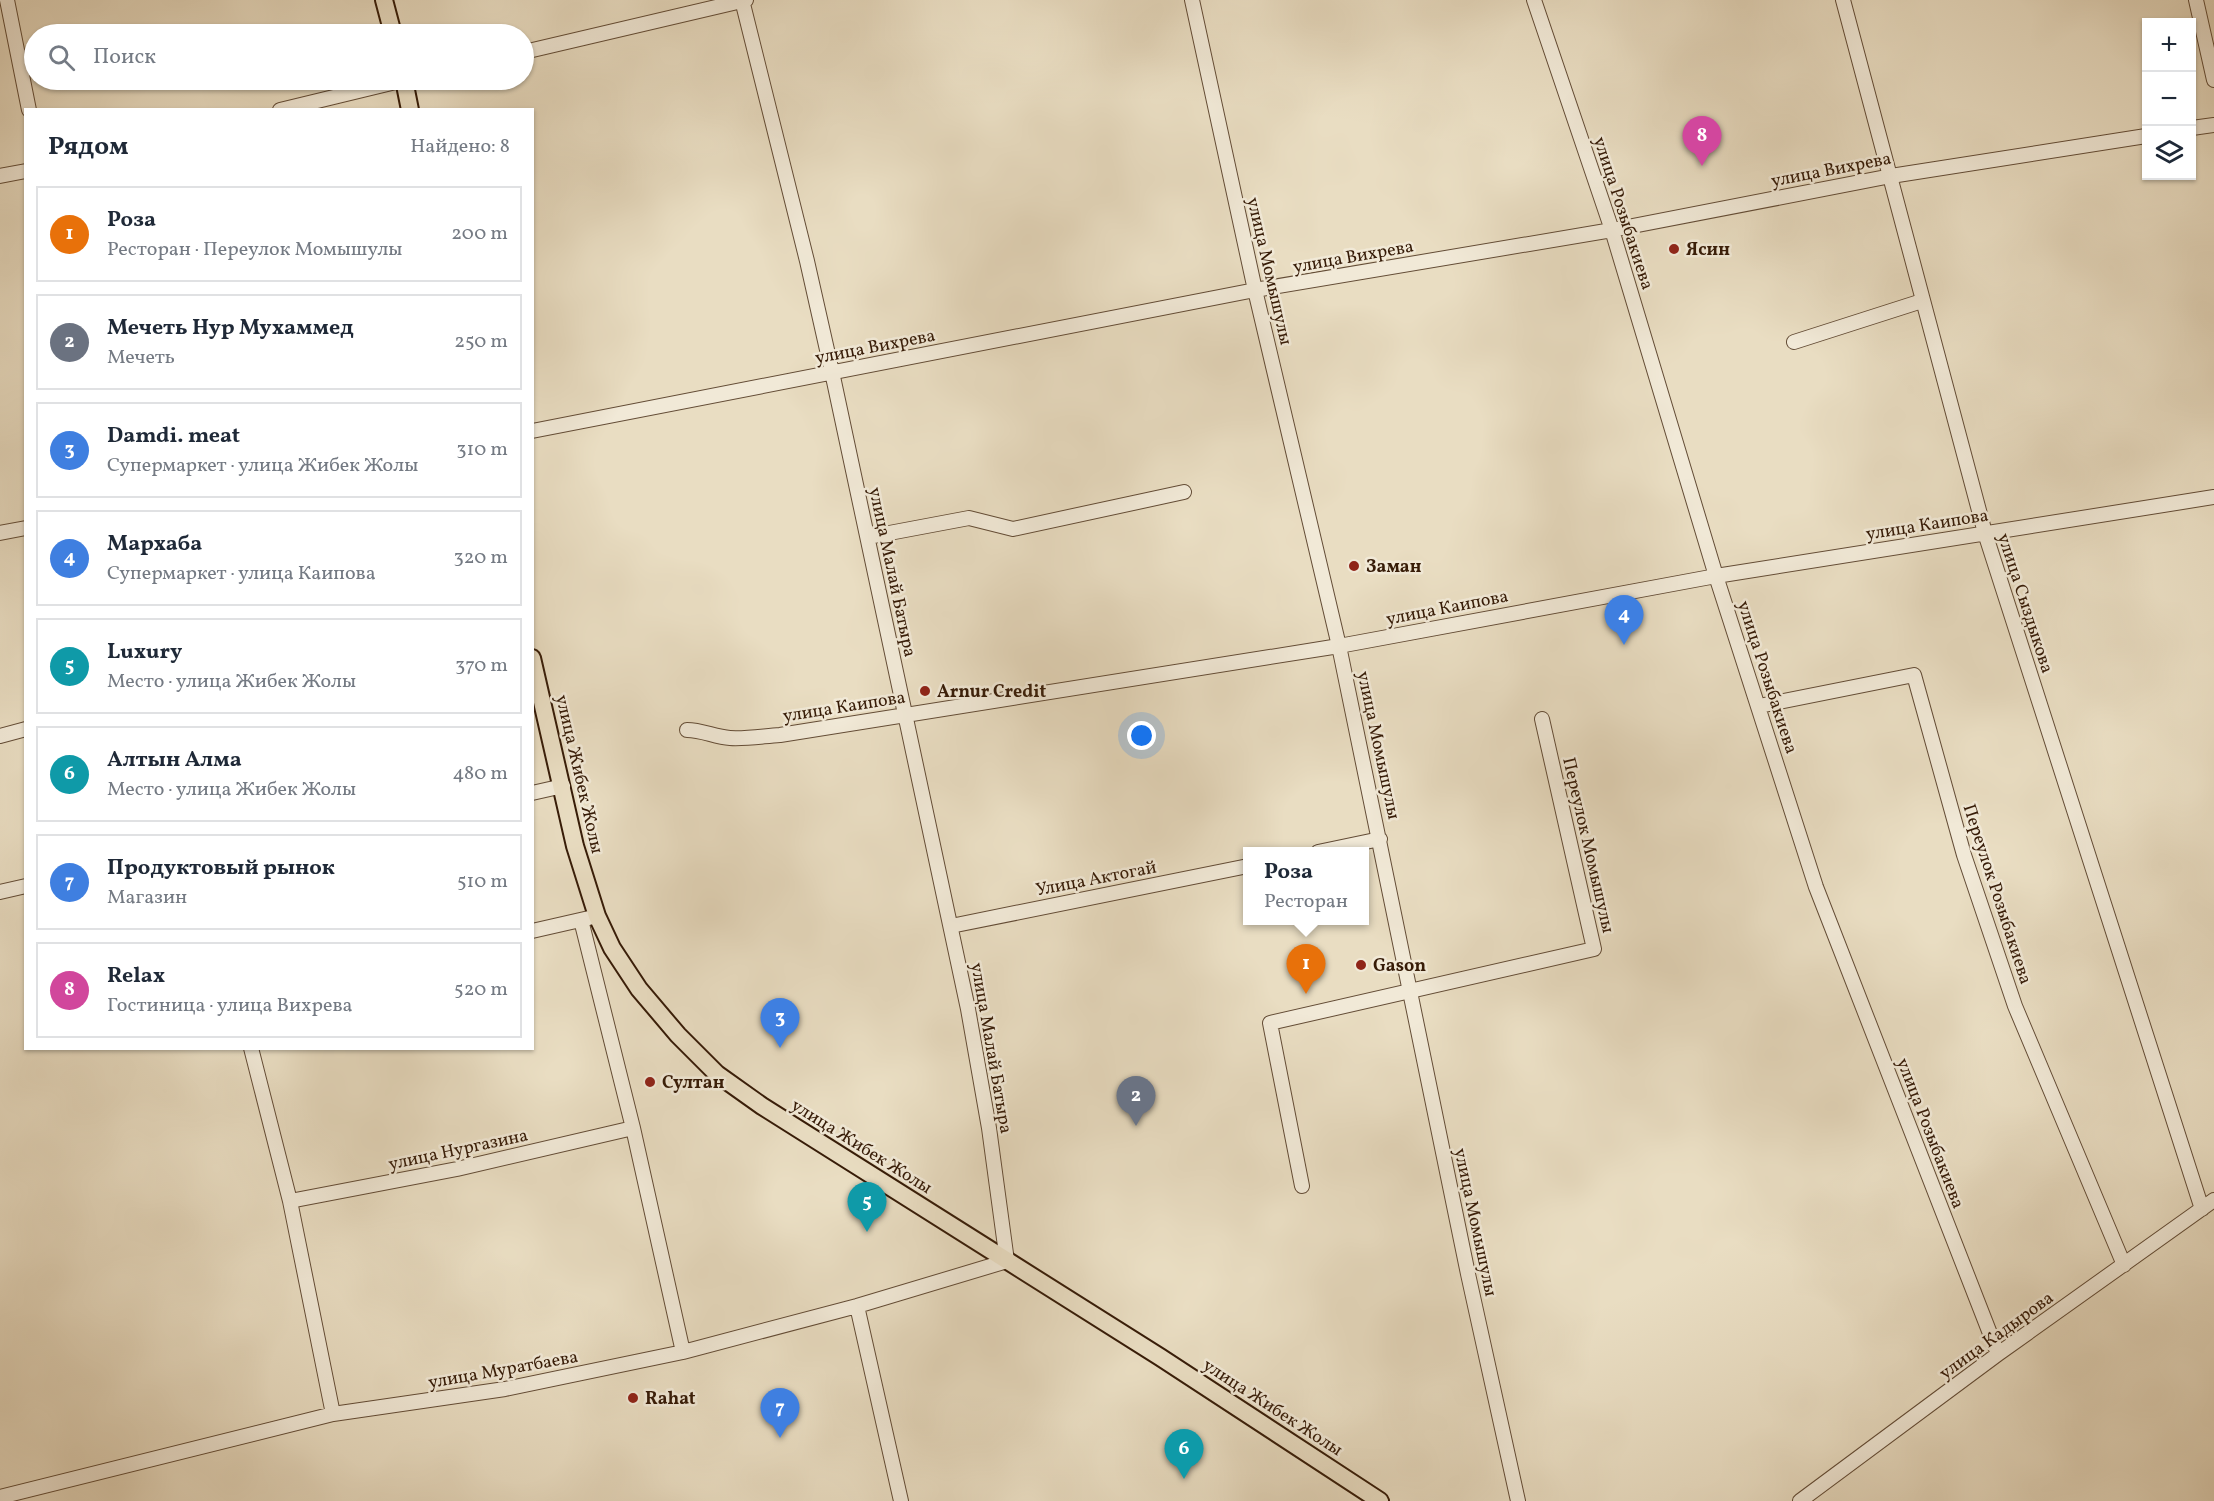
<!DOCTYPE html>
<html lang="ru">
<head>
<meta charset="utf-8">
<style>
  :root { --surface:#fff; --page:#f6f6f7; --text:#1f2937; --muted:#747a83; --line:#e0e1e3; --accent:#0b8043 }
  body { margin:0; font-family:Vollkorn,serif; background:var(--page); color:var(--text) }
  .controls { position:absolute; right:18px; top:18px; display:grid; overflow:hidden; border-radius:0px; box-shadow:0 2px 4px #0004 }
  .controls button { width:54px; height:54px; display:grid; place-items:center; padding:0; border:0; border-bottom:2px solid var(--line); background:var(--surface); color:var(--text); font:30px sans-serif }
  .you { position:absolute; left:1142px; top:736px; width:21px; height:21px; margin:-15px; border:4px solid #fff; border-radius:50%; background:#1a73e8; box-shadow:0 0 0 9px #1a73e833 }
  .badge { display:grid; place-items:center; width:39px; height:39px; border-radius:50%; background:var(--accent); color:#fff; font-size:20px; font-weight:700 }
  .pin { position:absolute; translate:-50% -50px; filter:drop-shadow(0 2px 3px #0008) }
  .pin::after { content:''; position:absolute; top:32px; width:21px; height:18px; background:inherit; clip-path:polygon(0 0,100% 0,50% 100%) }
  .popup { position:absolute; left:1243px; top:847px; width:126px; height:78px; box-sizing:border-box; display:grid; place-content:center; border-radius:0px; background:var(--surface); filter:drop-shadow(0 2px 4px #0005); font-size:20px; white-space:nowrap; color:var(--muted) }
  .popup b { font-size:22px; color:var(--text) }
  .popup::after { content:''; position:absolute; left:50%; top:100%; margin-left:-12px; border:12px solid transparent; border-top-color:var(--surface) }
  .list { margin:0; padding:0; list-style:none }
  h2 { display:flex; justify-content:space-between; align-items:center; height:78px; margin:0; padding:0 24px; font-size:26px }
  h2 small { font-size:20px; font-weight:400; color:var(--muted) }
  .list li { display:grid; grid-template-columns:39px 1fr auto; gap:18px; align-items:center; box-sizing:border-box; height:96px; margin:0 12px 12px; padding:0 12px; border:2px solid var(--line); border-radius:0px }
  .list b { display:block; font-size:22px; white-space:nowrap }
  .list p { margin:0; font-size:20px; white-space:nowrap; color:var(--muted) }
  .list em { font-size:20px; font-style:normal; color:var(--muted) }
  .icon { flex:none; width:33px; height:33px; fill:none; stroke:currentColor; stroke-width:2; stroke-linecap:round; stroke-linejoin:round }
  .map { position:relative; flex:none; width:2214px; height:1501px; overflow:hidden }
  .search { position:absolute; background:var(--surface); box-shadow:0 2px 4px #0004; left:24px; top:24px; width:510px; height:66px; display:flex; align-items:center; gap:15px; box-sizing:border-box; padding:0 21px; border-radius:33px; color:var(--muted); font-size:22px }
  .panel { position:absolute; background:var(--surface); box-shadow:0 2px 4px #0004; left:24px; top:108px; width:510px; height:942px; border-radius:0px }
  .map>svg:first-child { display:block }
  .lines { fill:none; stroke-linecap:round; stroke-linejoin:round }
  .minor-casing { stroke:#634c36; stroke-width:16 }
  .major-casing { stroke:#361b07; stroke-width:20 }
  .minor { stroke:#f1e9d7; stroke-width:14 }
  .major { stroke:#e9ddc2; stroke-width:16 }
  .poi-dot { fill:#8f2418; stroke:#f1e9d7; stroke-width:2 }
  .labels { text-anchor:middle; stroke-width:5; stroke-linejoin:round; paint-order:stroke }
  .street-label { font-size:18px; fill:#361b07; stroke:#f1e9d7 }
  .poi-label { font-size:18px; font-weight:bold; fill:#361b07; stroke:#f1e9d7; text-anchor:start }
</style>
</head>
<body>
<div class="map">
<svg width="2214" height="1501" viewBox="0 0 2214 1501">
  <rect width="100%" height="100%" fill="#e9ddc2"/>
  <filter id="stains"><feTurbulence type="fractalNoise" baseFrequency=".00333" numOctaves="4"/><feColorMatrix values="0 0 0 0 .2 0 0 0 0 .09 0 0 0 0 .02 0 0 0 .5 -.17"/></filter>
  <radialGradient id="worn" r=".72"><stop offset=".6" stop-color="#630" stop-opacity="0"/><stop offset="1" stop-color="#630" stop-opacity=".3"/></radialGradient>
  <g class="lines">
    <defs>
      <path id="minor" d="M 7,0 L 29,110
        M 1192,0 L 1255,290 L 1339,646 L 1468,1274 L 1518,1501
        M 1534,0 L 1612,230 L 1716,576 L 1816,887 L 1998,1354
        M 1843,0 L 1985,533 L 2202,1209
        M 2196,0 L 2214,80
        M 524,52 L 746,0
        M 280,110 L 404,80
        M 2192,128 L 2214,125
        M 0,176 L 26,171
        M 1794,342 L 1922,301
        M 532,431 L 1255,290 L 1612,230 L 1891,176 L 2146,136
        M 0,533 L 26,528
        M 868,537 L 969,518 L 1013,529 L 1184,492
        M 1759,706 L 1914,675 L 1964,855 L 2015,1006 L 2124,1265
        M 687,730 C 702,730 715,737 730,738 C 746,739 764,736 780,735 L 1339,646 L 1716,576 L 2214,497
        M 0,736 L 26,729
        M 532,793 L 563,786
        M 1318,852 L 1380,839
        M 0,892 L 26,886
        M 581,920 L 633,1128 L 683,1352
        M 951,926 L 1248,866
        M 532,931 L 589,918
        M 251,1048 L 290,1201 L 333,1414
        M 1302,1186 L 1270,1023 L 1594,949 L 1542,719
        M 290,1201 L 457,1169 L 633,1128
        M 857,1306 L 901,1501
        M 0,1497 L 333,1414 L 505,1389 L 683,1352 L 857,1306 L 1007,1261 L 989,1128 L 968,1009 L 832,372 L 807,261 L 742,0
        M 1800,1501 L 1998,1354 L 2214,1200"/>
      <path id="major" d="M 384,0 L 393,34
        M 404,80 L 410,110
        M 532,658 L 575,846 L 597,916 L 612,948 L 639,989 L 678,1035 L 717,1074 L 762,1106 L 1160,1357 L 1380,1501"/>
    </defs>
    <!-- minor casing -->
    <use href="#minor" class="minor-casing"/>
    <!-- major casing -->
    <use href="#major" class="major-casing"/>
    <!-- minor -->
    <use href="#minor" class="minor"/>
    <!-- major -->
    <use href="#major" class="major"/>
  </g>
  <!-- markers -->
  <g class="poi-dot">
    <circle cx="1674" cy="249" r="6"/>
    <circle cx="1354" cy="566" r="6"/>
    <circle cx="925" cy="691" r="6"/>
    <circle cx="1361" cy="965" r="6"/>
    <circle cx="650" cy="1082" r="6"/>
    <circle cx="633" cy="1398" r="6"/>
  </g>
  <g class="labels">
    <!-- street labels -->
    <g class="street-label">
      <text transform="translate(1831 169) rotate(-11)" y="6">улица Вихрева</text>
      <text transform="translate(1624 213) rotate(72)" y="6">улица Розыбакиева</text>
      <text transform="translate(1353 256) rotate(-10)" y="6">улица Вихрева</text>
      <text transform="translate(1270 271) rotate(77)" y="6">улица Момышулы</text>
      <text transform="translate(875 346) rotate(-11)" y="6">улица Вихрева</text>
      <text transform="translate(1927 524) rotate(-9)" y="6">улица Каипова</text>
      <text transform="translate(893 572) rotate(78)" y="6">улица Малай Батыра</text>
      <text transform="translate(2026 603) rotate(72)" y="6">улица Сыздыкова</text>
      <text transform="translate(1447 607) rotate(-11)" y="6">улица Каипова</text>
      <text transform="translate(1768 677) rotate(72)" y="6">улица Розыбакиева</text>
      <text transform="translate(844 706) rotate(-9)" y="6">улица Каипова</text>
      <text transform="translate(1379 745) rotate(78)" y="6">улица Момышулы</text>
      <text transform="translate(580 774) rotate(77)" y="6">улица Жибек Жолы</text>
      <text transform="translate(1589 845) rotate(77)" y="6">Переулок Момышулы</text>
      <text transform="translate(1096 878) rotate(-11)" y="6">Улица Актогай</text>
      <text transform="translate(1998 894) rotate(72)" y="6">Переулок Розыбакиева</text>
      <text transform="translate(992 1048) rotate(80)" y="6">улица Малай Батыра</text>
      <text transform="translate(1931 1133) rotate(69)" y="6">улица Розыбакиева</text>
      <text transform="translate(862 1146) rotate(32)" y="6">улица Жибек Жолы</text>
      <text transform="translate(458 1149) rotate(-12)" y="6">улица Нургазина</text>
      <text transform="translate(1476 1222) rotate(78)" y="6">улица Момышулы</text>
      <text transform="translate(1996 1335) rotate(-36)" y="6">улица Кадырова</text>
      <text transform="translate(503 1369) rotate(-10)" y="6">улица Муратбаева</text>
      <text transform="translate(1273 1407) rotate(33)" y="6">улица Жибек Жолы</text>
    </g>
    <!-- poi labels -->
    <g class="poi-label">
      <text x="1686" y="255">Ясин</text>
      <text x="1366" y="572">Заман</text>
      <text x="937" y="697">Arnur Credit</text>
      <text x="1373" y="971">Gason</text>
      <text x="662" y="1088">Султан</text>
      <text x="645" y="1404">Rahat</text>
    </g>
  </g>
  <rect width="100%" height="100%" filter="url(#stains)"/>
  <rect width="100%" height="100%" fill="url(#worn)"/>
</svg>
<div class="controls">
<button>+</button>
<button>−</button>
<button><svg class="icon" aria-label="layers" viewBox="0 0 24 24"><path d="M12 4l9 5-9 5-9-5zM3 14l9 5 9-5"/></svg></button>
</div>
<div class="you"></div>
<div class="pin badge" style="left:1306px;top:994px;background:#e8710a">1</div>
<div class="popup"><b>Роза</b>Ресторан</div>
<div class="pin badge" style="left:1136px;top:1126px;background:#6b7280">2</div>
<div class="pin badge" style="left:780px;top:1048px;background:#3f7fe0">3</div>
<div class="pin badge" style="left:1624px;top:645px;background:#3f7fe0">4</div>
<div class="pin badge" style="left:867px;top:1232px;background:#0f9aa8">5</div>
<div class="pin badge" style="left:1184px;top:1479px;background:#0f9aa8">6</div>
<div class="pin badge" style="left:780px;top:1438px;background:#3f7fe0">7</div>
<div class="pin badge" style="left:1702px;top:166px;background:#d1479c">8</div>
<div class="search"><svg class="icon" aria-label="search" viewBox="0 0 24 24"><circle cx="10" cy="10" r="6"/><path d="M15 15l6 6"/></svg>Поиск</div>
<section class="panel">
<h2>Рядом<small>Найдено: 8</small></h2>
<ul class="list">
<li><span class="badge" style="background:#e8710a">1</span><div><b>Роза</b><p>Ресторан · Переулок Момышулы</p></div><em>200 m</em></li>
<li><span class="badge" style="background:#6b7280">2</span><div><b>Мечеть Нур Мухаммед</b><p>Мечеть</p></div><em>250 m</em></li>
<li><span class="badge" style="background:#3f7fe0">3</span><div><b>Damdi. meat</b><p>Супермаркет · улица Жибек Жолы</p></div><em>310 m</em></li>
<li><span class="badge" style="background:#3f7fe0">4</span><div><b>Мархаба</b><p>Супермаркет · улица Каипова</p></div><em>320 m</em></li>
<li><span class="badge" style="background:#0f9aa8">5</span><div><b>Luxury</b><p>Место · улица Жибек Жолы</p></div><em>370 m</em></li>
<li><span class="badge" style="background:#0f9aa8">6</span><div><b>Алтын Алма</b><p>Место · улица Жибек Жолы</p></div><em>480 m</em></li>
<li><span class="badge" style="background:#3f7fe0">7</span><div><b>Продуктовый рынок</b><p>Магазин</p></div><em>510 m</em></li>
<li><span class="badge" style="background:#d1479c">8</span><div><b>Relax</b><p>Гостиница · улица Вихрева</p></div><em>520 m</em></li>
</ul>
</section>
</div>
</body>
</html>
